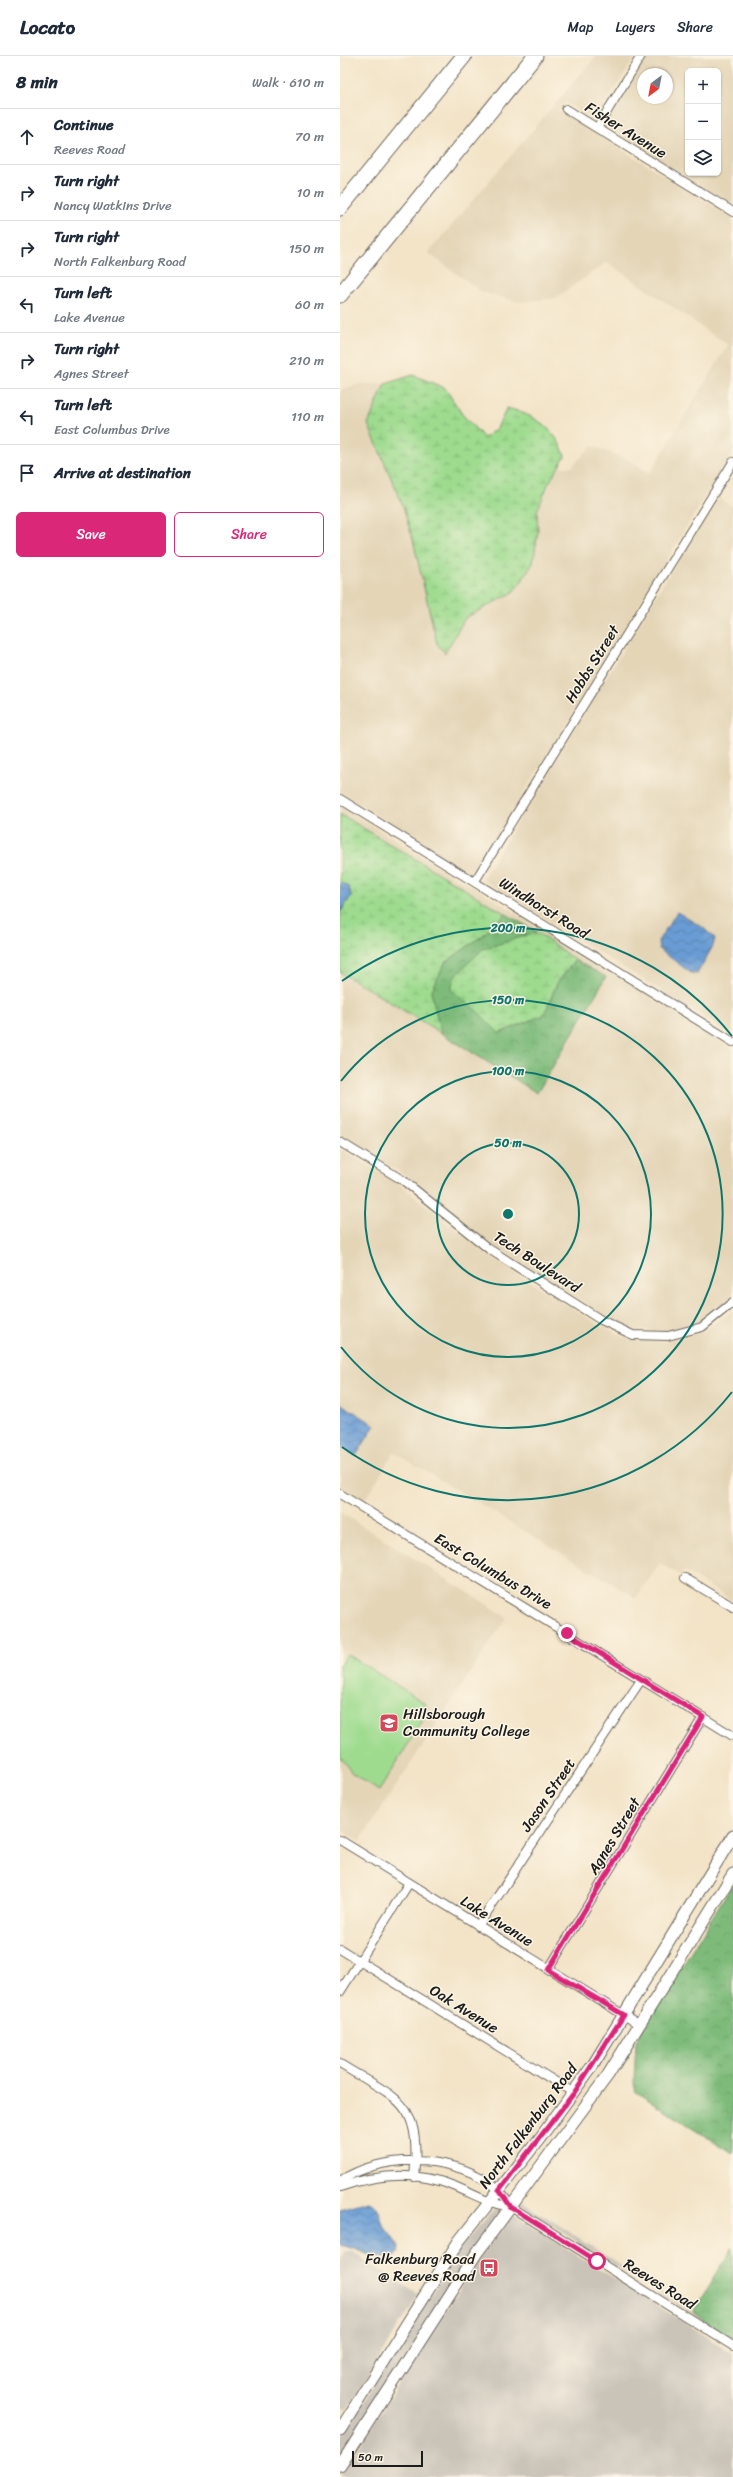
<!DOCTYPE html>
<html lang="en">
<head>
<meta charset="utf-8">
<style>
  :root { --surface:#fff; --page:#f6f6f7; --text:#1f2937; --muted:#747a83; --line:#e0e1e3; --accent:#db2777 }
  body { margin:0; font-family:Sriracha,sans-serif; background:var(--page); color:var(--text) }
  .controls { position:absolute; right:12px; top:12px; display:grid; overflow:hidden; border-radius:6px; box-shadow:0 1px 3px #0004 }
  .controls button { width:36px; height:36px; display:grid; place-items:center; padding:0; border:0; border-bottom:1px solid var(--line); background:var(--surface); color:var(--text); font:20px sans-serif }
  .compass { position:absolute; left:297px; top:12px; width:36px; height:36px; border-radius:50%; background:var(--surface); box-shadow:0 1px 3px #0004; rotate:212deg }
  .scale { position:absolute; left:12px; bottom:10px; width:71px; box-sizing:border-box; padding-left:4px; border:2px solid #1c1c1c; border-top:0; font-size:11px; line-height:14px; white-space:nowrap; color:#1c1c1c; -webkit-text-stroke:3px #fcf5e5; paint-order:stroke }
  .stop { position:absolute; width:12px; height:12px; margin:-9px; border:3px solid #db2777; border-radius:50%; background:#fff }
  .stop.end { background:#db2777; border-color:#fff; box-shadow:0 1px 4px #0008 }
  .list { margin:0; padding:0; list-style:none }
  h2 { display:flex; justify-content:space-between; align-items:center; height:52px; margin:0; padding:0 16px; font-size:17px }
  h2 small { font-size:13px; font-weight:400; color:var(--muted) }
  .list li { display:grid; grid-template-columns:26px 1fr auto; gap:12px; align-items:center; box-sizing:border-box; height:56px; padding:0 16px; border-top:1px solid var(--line) }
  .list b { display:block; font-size:15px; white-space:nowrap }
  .list p { margin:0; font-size:13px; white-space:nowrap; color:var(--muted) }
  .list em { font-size:13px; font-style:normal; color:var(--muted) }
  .actions { display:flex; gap:8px; padding:12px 16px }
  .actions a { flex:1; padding:9px 0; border:1px solid var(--accent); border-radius:6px; text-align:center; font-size:14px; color:var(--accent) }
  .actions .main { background:var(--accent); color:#fff }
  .icon { flex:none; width:22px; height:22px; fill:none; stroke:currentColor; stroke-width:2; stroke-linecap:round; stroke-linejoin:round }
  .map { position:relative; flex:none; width:393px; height:2421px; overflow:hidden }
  header { display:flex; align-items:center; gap:24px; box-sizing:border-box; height:56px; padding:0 20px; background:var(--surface); border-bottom:1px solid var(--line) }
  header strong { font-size:19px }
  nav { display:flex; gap:22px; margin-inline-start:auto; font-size:14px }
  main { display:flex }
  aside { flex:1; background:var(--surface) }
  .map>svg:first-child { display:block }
  .built { fill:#e4d5b7; fill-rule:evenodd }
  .industrial { fill:#c9c3b8 }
  .green { fill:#9edb8f; stroke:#5d7c56 }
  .forest { fill:url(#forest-crowns); stroke:#4d6c4b }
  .wetland { fill:url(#wetland-marsh); stroke:#5d7c56 }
  .water { fill:url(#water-waves); stroke:#425c78 }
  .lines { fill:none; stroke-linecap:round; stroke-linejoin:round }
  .minor-casing { stroke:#676258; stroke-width:10 }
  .tertiary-casing { stroke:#676258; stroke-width:13 }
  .motorway-casing { stroke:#676258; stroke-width:17 }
  .minor { stroke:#fff; stroke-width:8 }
  .tertiary { stroke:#fff; stroke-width:11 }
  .motorway { stroke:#fff; stroke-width:15 }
  .route { stroke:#db2777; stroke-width:5 }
  .ring { fill:none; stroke:#0f766e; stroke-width:2 }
  .labels { text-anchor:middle; stroke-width:3; stroke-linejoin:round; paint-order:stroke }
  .street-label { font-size:15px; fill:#1c1c1c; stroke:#fcf5e5 }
  .poi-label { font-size:15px; fill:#1c1c1c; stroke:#fcf5e5; text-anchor:start }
  .centre { fill:#0f766e; stroke:#fcf5e5; stroke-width:2 }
  .ring-label { font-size:12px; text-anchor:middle; font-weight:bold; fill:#0f766e; stroke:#fcf5e5; stroke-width:3; stroke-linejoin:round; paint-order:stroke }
</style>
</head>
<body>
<header>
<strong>Locato</strong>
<nav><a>Map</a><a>Layers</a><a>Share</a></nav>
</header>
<main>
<aside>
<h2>8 min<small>Walk · 610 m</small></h2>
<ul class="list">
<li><svg class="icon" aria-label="ahead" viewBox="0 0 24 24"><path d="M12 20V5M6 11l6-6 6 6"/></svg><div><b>Continue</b><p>Reeves Road</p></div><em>70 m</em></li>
<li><svg class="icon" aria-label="right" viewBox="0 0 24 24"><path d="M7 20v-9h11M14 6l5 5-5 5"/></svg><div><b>Turn right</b><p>Nancy Watkins Drive</p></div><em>10 m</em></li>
<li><svg class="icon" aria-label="right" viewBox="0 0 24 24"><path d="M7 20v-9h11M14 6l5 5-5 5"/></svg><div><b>Turn right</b><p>North Falkenburg Road</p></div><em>150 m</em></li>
<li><svg class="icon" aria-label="left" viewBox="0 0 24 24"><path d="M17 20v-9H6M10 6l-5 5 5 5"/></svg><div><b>Turn left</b><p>Lake Avenue</p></div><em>60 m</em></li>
<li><svg class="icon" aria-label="right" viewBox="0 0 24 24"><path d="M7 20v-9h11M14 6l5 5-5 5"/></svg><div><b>Turn right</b><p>Agnes Street</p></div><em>210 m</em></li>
<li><svg class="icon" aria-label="left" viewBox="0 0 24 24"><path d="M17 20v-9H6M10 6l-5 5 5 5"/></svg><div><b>Turn left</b><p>East Columbus Drive</p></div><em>110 m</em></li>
<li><svg class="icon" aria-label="arrive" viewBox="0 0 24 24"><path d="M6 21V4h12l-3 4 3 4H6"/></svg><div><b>Arrive at destination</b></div></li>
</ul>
<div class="actions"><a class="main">Save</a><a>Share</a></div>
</aside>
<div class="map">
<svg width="393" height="2421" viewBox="0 0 393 2421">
  <defs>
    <pattern id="forest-crowns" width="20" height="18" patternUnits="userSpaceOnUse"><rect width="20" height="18" fill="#7ebb7a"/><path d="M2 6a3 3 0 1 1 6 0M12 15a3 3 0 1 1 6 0" fill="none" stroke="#6ca069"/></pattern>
    <pattern id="wetland-marsh" width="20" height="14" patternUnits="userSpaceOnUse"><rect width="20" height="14" fill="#9edb8f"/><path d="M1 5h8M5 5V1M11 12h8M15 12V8" fill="none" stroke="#88bb7b"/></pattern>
    <pattern id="water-waves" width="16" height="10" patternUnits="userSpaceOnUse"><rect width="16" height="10" fill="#699cd4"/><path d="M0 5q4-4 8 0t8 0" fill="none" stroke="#567eab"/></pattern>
  </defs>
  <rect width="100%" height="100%" fill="#fcf5e5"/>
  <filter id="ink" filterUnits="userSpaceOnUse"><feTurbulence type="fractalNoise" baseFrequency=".025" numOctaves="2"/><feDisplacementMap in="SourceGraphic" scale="8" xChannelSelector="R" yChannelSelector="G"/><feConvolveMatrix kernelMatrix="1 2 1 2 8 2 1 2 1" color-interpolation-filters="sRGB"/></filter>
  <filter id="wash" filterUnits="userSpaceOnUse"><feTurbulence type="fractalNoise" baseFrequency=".012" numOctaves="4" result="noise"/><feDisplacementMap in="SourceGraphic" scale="16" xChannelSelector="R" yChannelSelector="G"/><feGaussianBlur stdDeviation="0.9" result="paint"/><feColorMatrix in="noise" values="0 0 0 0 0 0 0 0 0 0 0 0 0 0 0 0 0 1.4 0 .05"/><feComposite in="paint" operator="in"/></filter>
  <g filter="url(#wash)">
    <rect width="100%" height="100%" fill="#f3e4c8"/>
    <!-- built -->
    <path class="built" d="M 256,0 L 296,0 L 255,65 L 225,46 L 219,55 L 393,162 L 393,395 L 134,819 L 125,816 L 0,736 L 0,334 L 20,328 L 45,328 L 28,368 L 63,450 L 74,488 L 97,588 L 105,597 L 125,562 L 172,537 L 198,476 L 197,455 L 219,411 L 232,411 L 251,390 L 285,402 L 310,417 L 388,289 L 267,206 L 216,242 L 178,246 L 142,236 L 88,197 Z
      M 307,0 L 393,0 L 393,149 L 264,70 ZM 348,15 L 378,15 L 378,117 L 348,117 ZM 303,18 L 327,18 L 327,42 L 303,42 Z
      M 377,441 L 393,451 L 393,980 L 142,823 ZM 337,856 L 362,871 L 375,882 L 373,890 L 356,918 L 351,917 L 318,885 Z
      M 0,749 L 120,825 L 133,830 L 393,993 L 393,1239 L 384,1249 L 360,1266 L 328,1275 L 295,1274 L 264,1259 L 152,1189 L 67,1120 L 0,1080 L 0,916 L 197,1036 L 266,921 L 235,904 L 197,876 L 0,758 Z
      M 0,1093 L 61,1129 L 146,1198 L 258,1268 L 290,1284 L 328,1286 L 364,1275 L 393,1254 L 393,1545 L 344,1515 L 341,1520 L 320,1507 L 296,1542 L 54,1396 L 24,1445 L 0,1431 L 0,1390 L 16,1400 L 35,1369 L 0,1347 Z
      M 0,1456 L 167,1561 L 20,1785 L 0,1773 Z"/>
    <!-- industrial -->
    <path class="industrial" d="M 182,2145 L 393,2283 L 393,2284 L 179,2149 Z
      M 154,2154 L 162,2155 L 0,2401 L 0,2383 L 123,2188 Z
      M 172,2158 L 393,2297 L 393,2421 L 0,2421 L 140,2200 Z
      M 5,2195 L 11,2195 L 79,2239 L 7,2354 L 0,2350 L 0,2203 Z"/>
    <!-- green -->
    <path class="green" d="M 7,1598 L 85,1647 L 88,1656 L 39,1735 L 12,1717 L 0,1701 L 0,1609 Z"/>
    <!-- forest -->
    <path class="forest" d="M 166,858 L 197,876 L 174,883 L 137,955 L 159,977 L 204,959 L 217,927 L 235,904 L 266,921 L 197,1037 L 101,977 L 91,936 L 105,907 L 143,879 Z
      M 393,1827 L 393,2097 L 296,2036 L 294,2027 L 296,1985 Z
      M 393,2191 L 393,2283 L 353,2256 Z"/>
    <!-- wetland -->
    <path class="wetland" d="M 73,319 L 105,332 L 122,358 L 144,382 L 157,372 L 167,352 C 195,359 216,373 225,400 L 208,429 L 197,455 L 198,476 L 193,507 L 181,526 L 172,537 L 125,562 L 105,597 L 97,588 L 74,488 L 63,450 L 28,368 L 45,328 Z
      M 0,758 L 166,858 L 143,879 L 105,907 L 91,936 L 101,977 L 0,916 L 0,857 L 11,840 L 9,831 L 0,826 Z
      M 197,876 L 235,904 L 217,927 L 204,959 L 159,977 L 137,955 L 111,934 L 114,921 L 143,893 Z"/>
    <!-- water -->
    <path class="water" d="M 0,826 L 9,831 L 11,840 L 0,857 Z
      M 337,856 L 362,871 L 375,882 L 373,890 L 357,918 L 351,917 L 319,893 L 318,885 Z
      M 0,1347 L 35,1369 L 16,1400 L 0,1390 Z
      M 29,2145 C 39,2149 38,2160 43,2168 C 48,2178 58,2183 60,2195 L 53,2202 C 36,2205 17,2192 0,2189 L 0,2153 Z"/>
  </g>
  <g filter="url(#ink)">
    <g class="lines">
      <defs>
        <path id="minor" d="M 226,53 L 393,156
          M 257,72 L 301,0
          M 0,743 L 393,986
          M 135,825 L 393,406
          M 0,1086 L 64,1125 L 149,1193 L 261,1264 L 293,1279 L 328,1280 L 362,1271 L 393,1246
          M 0,1438 L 393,1680
          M 345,1522 L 393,1551
          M 0,1784 L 300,1969
          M 138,1870 L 301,1624
          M 0,1893 L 234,2037
          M 208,1914 L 363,1661
          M 0,1936 L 69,1827
          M 0,2008 C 58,2044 82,2044 74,2121
          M 0,2125 C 43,2098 105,2098 149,2126 C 159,2132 165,2142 171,2151 L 393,2290
          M 0,2131 C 37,2118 77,2115 114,2130 C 136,2139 147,2147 171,2151"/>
        <path id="tertiary" d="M 0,2374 L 119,2185 L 200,2082 L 253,2009 L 393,1780
          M 0,2410 L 136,2198 L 268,2019 L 393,1818"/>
        <path id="motorway" d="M 0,152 L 124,0
          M 0,239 L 195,0"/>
      </defs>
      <!-- minor casing -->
      <use href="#minor" class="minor-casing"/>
      <!-- tertiary casing -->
      <use href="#tertiary" class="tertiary-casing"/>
      <!-- motorway casing -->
      <use href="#motorway" class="motorway-casing"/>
      <!-- minor -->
      <use href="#minor" class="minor"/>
      <!-- tertiary -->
      <use href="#tertiary" class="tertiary"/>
      <!-- motorway -->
      <use href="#motorway" class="motorway"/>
    </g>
  </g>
  <g class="lines" filter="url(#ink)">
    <!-- route -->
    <path class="route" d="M 227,1577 L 363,1661 L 208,1914 L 284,1959 L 234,2037 L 159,2134 L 171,2151 L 257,2205"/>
  </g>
  <!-- distance rings -->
  <g class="ring">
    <circle cx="168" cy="1158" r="71"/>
    <circle cx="168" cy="1158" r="143"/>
    <path d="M1 1025A214 214 0 1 1 1 1291"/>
    <path d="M392 1336A286 286 0 0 1 2 1391M2 925A286 286 0 0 1 392 980"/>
  </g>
  <!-- icons -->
  <defs>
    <symbol id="university-square" viewBox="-11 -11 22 22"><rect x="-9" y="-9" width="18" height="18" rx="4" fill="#d1495b" stroke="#fcf5e5"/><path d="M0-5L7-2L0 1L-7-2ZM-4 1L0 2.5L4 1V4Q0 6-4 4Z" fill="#fff"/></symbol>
    <symbol id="bus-square" viewBox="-11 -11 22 22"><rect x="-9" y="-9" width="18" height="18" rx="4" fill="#d1495b" stroke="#fcf5e5"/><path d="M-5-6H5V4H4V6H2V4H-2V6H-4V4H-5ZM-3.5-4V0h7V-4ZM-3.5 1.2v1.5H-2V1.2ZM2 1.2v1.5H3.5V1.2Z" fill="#fff"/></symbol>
  </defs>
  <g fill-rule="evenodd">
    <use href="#university-square" x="38" y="1656" width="22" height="22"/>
    <use href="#bus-square" x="138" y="2201" width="22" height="22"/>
  </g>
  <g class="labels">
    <!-- street labels -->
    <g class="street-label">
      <text transform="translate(286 74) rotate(32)" y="5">Fisher Avenue</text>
      <text transform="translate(252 608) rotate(-58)" y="5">Hobbs Street</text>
      <text transform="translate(204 852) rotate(32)" y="5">Windhorst Road</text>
      <text transform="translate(197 1206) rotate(33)" y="5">Tech Boulevard</text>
      <text transform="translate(153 1515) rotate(31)" y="5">East Columbus Drive</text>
      <text transform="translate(208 1739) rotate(-56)" y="5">Jason Street</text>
      <text transform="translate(274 1780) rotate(-59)" y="5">Agnes Street</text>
      <text transform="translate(157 1865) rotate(32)" y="5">Lake Avenue</text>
      <text transform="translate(124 1953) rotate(32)" y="5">Oak Avenue</text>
      <text transform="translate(188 2070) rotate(-53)" y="5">North Falkenburg Road</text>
      <text transform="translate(320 2228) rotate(32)" y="5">Reeves Road</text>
    </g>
    <!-- poi labels -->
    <g class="poi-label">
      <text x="63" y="1663">Hillsborough<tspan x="63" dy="17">Community College</tspan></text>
      <text x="135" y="2208" text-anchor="end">Falkenburg Road<tspan x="135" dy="17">@ Reeves Road</tspan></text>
    </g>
  </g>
  <circle cx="168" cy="1158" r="6" class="centre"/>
  <g class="ring-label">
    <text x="168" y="876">200 m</text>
    <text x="168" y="948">150 m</text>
    <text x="168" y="1019">100 m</text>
    <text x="168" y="1091">50 m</text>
  </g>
</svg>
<div class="controls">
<button>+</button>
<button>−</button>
<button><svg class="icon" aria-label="layers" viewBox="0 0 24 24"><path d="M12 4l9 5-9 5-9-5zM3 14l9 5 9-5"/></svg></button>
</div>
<svg class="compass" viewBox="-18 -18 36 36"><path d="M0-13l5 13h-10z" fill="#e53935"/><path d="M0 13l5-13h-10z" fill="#747a83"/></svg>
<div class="scale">50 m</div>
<div class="stop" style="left:257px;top:2205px"></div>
<div class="stop end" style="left:227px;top:1577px"></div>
</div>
</main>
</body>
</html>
